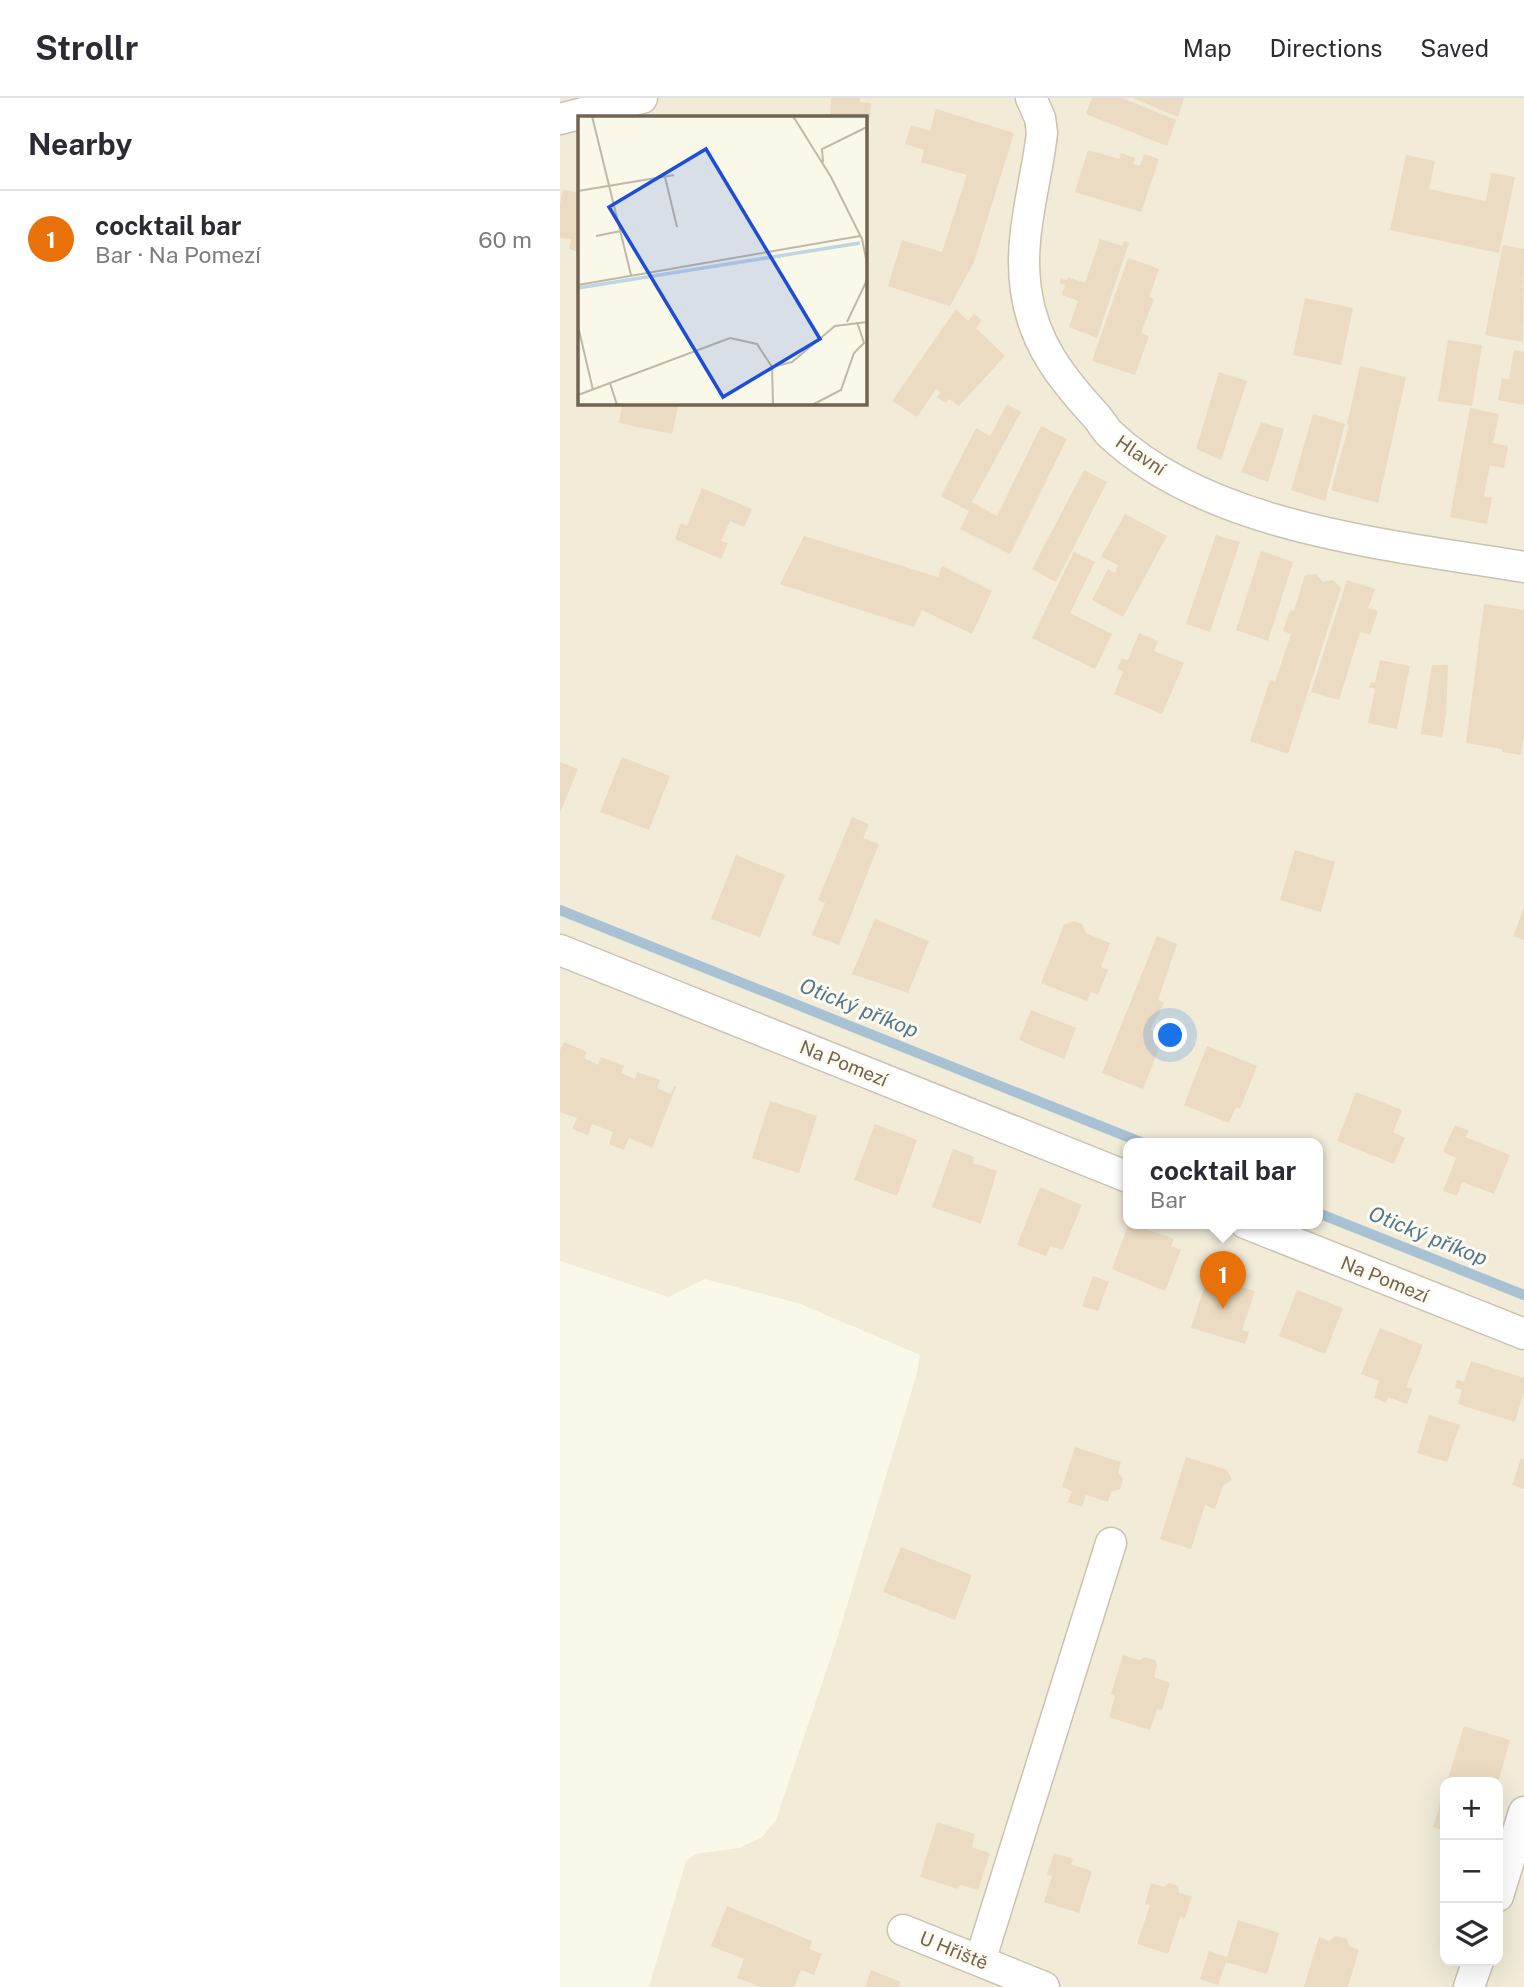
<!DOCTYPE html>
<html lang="en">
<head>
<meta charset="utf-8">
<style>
  :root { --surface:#fff; --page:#f2f2f3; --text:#2b2b33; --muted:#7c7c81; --line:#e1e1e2; --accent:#785a46 }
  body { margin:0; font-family:"Public Sans",sans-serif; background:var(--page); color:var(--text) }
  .controls { position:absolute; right:21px; bottom:21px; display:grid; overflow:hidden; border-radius:14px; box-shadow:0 7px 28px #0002 }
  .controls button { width:63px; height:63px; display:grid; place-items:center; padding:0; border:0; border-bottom:2px solid var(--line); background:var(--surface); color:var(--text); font:35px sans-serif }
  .you { position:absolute; left:611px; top:938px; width:24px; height:24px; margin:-18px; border:5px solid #fff; border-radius:50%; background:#1a73e8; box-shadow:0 0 0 10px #1a73e833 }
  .badge { display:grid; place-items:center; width:46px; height:46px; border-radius:50%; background:var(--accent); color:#fff; font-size:23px; font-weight:700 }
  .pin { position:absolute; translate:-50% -58px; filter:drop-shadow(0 2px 4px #0008) }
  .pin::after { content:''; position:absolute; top:37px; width:24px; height:21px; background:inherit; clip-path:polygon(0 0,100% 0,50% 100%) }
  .popup { position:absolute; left:563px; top:1040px; width:200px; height:91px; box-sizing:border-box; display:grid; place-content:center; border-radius:14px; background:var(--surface); filter:drop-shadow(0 2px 5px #0005); font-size:23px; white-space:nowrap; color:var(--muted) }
  .popup b { font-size:26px; color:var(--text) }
  .popup::after { content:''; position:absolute; left:50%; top:100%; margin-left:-14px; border:14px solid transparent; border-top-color:var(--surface) }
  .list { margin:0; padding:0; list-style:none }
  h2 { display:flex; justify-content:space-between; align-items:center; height:91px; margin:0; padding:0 28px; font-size:30px }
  h2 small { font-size:23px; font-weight:400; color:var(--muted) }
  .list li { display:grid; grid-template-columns:46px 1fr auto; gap:21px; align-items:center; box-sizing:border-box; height:98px; padding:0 28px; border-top:2px solid var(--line) }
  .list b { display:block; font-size:26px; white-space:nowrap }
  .list p { margin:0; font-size:23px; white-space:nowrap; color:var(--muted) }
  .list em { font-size:23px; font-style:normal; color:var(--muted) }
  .icon { flex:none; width:38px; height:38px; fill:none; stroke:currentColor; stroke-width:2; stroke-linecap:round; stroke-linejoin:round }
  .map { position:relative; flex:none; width:964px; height:1889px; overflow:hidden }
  header { display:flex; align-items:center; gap:42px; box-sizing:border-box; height:98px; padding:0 35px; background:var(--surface); border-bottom:2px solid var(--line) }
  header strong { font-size:33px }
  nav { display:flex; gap:38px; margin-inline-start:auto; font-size:24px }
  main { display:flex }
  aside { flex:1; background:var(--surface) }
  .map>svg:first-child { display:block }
  .residential { fill:#f1ebd8; fill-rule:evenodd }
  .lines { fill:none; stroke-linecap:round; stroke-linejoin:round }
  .stream { stroke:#a7c2d3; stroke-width:10 }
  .building { fill:#ebdbc2 }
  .street-casing { stroke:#cbc2b0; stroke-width:33 }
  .street { stroke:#fff; stroke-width:30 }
  .labels { text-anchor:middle; stroke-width:6; stroke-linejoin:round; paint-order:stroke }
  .street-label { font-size:19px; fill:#726450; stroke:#fdfbef }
  .water-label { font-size:21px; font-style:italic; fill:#537890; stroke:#fdfbef }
  .inset-river { fill:none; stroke:#c0d5e2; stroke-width:3.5 }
  .inset-road { fill:none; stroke:#c0b9a7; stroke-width:2 }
  .view { fill:#1d4ed8; fill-opacity:0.15; stroke:#1d4ed8; stroke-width:3.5 }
  .inset-edge { fill:none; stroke:#726450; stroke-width:3.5 }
</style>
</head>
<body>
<header>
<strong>Strollr</strong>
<nav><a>Map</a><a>Directions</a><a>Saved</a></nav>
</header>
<main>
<aside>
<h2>Nearby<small></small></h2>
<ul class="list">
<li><span class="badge" style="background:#e8710a">1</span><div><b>cocktail bar</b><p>Bar · Na Pomezí</p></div><em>60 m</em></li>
</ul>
</aside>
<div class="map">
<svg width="964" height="1889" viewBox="0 0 964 1889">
  <rect width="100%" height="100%" fill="#faf8e9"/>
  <!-- residential -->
  <path class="residential" d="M 0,0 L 964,0 L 964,1889 L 89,1889 L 126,1763 L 135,1756 L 179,1750 L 202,1739 L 216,1722 L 276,1544 L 357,1275 L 360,1257 L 238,1205 L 145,1181 L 108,1199 L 0,1163 ZM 19,19 L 304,19 L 304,304 L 19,304 ZM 568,1045 L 758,1045 L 758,1125 L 568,1125 ZM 885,1684 L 938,1684 L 938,1863 L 885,1863 Z"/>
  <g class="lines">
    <!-- stream -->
    <path class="stream" d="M 0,812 L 583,1045
      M 758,1115 L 964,1197"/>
  </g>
  <!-- building -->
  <path class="building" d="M 271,0 L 300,0 L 300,4 L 311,5 L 308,36 L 304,35 L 304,19 L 270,19 Z
    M 532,0 L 562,0 L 616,22 L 607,48 L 526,16 Z
    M 573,0 L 624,0 L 618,19 Z
    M 376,11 L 454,35 L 414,164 L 390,208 L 328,188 L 342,142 L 382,154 L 407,77 L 361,64 L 364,52 L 345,46 L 351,27 L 370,33 Z
    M 528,52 L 559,61 L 561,55 L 575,60 L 573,66 L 580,68 L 584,56 L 599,61 L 581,114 L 515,94 Z
    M 846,57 L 875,63 L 869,91 L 926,103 L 931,75 L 955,79 L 939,155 L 830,132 Z
    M 3,91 L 19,95 L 19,154 L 9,151 L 11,141 L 0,140 L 0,106 Z
    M 540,141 L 562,148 L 564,143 L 569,145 L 537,240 L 509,229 L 518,203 L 502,197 L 505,187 L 499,185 L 501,180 L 507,182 L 508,179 L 525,185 Z
    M 943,147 L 964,151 L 963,244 L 925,237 Z
    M 568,160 L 599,171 L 589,199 L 594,201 L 581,235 L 589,238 L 575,277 L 532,263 Z
    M 745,200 L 793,210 L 781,267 L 733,257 Z
    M 396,211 L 408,223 L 414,216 L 422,222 L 416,230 L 445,258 L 399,308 L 389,301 L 386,305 L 377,299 L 381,294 L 376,291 L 357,319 L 332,303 Z
    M 888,242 L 922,247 L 912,308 L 878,303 Z
    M 954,252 L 964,254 L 964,307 L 938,302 L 942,280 L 949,281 Z
    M 800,268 L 846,279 L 818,405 L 771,392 L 789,327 L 787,326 Z
    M 659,274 L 687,283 L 661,362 L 636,351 Z
    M 63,304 L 119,304 L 112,336 L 59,325 Z
    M 447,306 L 461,314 L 412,404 L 437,418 L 481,328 L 507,341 L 450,456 L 400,431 L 409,413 L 381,398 L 416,330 L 430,338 Z
    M 910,310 L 939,316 L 933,345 L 948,348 L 944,370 L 930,367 L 924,398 L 932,400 L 927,426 L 890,419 Z
    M 753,316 L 785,326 L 765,403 L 731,392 Z
    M 701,324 L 724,331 L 708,384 L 681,374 Z
    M 524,372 L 547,384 L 496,484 L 472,471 Z
    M 142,390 L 192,411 L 184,429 L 170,423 L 161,443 L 168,445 L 161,461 L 115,441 L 121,425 L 127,428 Z
    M 565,416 L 607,438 L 563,519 L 532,502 L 548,471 L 555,475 L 558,467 L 541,459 Z
    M 656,437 L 680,444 L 650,534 L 626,526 Z
    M 244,438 L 378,479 L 382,468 L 432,493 L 412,536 L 362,512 L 354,529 L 220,486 Z
    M 701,453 L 733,464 L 708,543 L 676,532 Z
    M 514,454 L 535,464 L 510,515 L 552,536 L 535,571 L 472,540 Z
    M 756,476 L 763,484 L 773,482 L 781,490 L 728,656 L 690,643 L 710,582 L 715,584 L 731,536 L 723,533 L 730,512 L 734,513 L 745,477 Z
    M 787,482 L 815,491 L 808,510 L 818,513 L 810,537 L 800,534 L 779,602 L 751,594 Z
    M 924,506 L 964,512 L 964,638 L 961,657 L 942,654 L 942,651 L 906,645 Z
    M 579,535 L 598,543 L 594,553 L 624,565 L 602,616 L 554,596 L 563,574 L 557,571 L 562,560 L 568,562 Z
    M 820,562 L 850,568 L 837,631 L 808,625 L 815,591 L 809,589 L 811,584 L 815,585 Z
    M 872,567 L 888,567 L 886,617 L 882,639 L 861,636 Z
    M 62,659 L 110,678 L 89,732 L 40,714 Z
    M 0,664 L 18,671 L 0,715 Z
    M 292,719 L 309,726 L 303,740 L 319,746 L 279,847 L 252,837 L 265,805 L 258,802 Z
    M 735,752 L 775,764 L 761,814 L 720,802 Z
    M 176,757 L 225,777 L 200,839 L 151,821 Z
    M 964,810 L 964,842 L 953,838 Z
    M 315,821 L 369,843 L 348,895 L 292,876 Z
    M 514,823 L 522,826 L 526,835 L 550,845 L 541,869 L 548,872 L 538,897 L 531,894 L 527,903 L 481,885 L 504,827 Z
    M 597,838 L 617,846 L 598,902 L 604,905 L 590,932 L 604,938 L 583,991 L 542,975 Z
    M 471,912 L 516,930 L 504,961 L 459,942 Z
    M 4,944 L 27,954 L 24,960 L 38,967 L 41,959 L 64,968 L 61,975 L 75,981 L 77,974 L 100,982 L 97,990 L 111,996 L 114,988 L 116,989 L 92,1050 L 69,1040 L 64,1052 L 49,1046 L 53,1034 L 32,1026 L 28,1037 L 12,1031 L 17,1020 L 0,1014 L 0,952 Z
    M 647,948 L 697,968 L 680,1011 L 676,1009 L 669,1025 L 624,1007 Z
    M 796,994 L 842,1012 L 833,1034 L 845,1040 L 834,1066 L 777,1043 Z
    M 210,1003 L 257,1018 L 239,1075 L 192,1060 Z
    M 315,1026 L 357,1042 L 337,1098 L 294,1082 Z
    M 895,1027 L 909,1033 L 905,1039 L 950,1057 L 934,1096 L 902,1084 L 897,1098 L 883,1093 L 896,1060 L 883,1054 Z
    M 393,1051 L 414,1059 L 413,1065 L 437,1073 L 421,1126 L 372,1109 Z
    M 480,1089 L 522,1107 L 503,1152 L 490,1148 L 486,1158 L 457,1147 Z
    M 569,1125 L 614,1141 L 611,1148 L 621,1152 L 605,1193 L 552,1171 Z
    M 533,1178 L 549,1184 L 538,1213 L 522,1208 Z
    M 648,1178 L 695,1193 L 682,1232 L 689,1234 L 685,1246 L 631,1230 Z
    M 737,1192 L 783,1210 L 765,1256 L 719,1238 Z
    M 820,1230 L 863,1247 L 846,1289 L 853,1291 L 847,1306 L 828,1299 L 826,1305 L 814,1300 L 819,1283 L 801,1276 Z
    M 911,1263 L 964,1280 L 964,1293 L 955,1324 L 898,1306 L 902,1292 L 895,1290 L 897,1282 L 904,1284 Z
    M 869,1317 L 900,1327 L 887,1364 L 857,1355 Z
    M 515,1349 L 561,1364 L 558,1374 L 563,1381 L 560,1391 L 551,1394 L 548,1404 L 526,1397 L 522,1409 L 508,1404 L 512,1393 L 502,1389 Z
    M 626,1359 L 667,1372 L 672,1382 L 663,1387 L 655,1411 L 645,1407 L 631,1451 L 600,1441 Z
    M 961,1360 L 964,1361 L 964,1391 L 952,1387 Z
    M 341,1449 L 412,1477 L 395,1522 L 323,1494 Z
    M 563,1557 L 579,1562 L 585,1559 L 595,1562 L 597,1568 L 594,1579 L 610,1585 L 602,1612 L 597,1611 L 590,1632 L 549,1619 L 555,1598 L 551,1596 Z
    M 904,1628 L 950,1642 L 938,1684 L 887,1684 Z
    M 885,1692 L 885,1733 L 873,1729 Z
    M 377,1724 L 415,1736 L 412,1749 L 430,1755 L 418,1792 L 400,1787 L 398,1791 L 360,1779 Z
    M 494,1755 L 513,1761 L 511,1766 L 532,1773 L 519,1815 L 484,1804 L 492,1778 L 487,1777 Z
    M 591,1785 L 604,1789 L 609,1785 L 618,1788 L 619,1795 L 632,1798 L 625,1820 L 620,1819 L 608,1856 L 577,1846 L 590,1807 L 585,1806 Z
    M 167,1808 L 252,1843 L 249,1851 L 262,1856 L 254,1877 L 241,1872 L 234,1889 L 201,1889 L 177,1880 L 184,1861 L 151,1848 Z
    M 678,1822 L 719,1835 L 707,1876 L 666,1864 L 658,1887 L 640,1881 L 649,1853 L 667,1859 Z
    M 775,1838 L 787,1841 L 789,1848 L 799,1852 L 788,1889 L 744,1889 L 759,1839 L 769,1843 Z
    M 311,1872 L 341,1884 L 339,1889 L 305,1889 Z"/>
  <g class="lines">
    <defs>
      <path id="street" d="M 471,0 L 480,20 L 482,35 C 476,87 458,140 466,192 C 473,245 502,281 537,319 C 542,325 545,331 550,336 C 651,431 832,447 964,469
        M 0,21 L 82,0
        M 0,852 L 568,1079
        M 685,1125 L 964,1236
        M 938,1798 L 964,1714
        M 343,1832 L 484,1889
        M 420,1863 L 551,1445
        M 909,1889 L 918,1863"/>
    </defs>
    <!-- street casing -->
    <use href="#street" class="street-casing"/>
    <!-- street -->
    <use href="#street" class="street"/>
  </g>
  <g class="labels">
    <!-- street labels -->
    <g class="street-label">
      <text transform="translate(581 357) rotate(34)" y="7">Hlavní</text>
      <text transform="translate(284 965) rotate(22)" y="7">Na Pomezí</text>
      <text transform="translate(825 1181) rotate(22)" y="7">Na Pomezí</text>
      <text transform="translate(394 1852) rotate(22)" y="7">U Hřiště</text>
    </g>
    <!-- water labels -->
    <g class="water-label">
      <text transform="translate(299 910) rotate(22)" y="7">Otický příkop</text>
      <text transform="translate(868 1138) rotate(22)" y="7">Otický příkop</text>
    </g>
  </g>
  <!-- overview -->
  <g transform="translate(18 18)">
    <rect width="289" height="289" fill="#faf8e9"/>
    <path class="inset-river" d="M 0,172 L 282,127"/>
    <path class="inset-road" d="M 14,0 L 53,159M 215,0 L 253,61 L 284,123 L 289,147M 245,46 L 244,33 L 289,11M 87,61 L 99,111M 0,75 L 96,59M 18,120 L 43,115M 0,169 L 282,120M 269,206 L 289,164M 0,210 L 15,274M 194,251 L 214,246 L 257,210 L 289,206M 194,251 L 195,289M 32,267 L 39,289M 0,279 L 152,222 L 179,228 L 194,251M 234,289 L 263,274 L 276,237 L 286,227 L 279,206"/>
    <path class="view" d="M 128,33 L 242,223 L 145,281 L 31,91 Z"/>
    <rect width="289" height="289" class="inset-edge"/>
  </g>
</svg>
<div class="controls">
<button>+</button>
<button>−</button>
<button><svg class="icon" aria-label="layers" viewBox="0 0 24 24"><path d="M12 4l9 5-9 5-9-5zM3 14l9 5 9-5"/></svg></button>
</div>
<div class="you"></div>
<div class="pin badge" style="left:663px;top:1211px;background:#e8710a">1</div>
<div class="popup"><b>cocktail bar</b>Bar</div>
</div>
</main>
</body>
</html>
